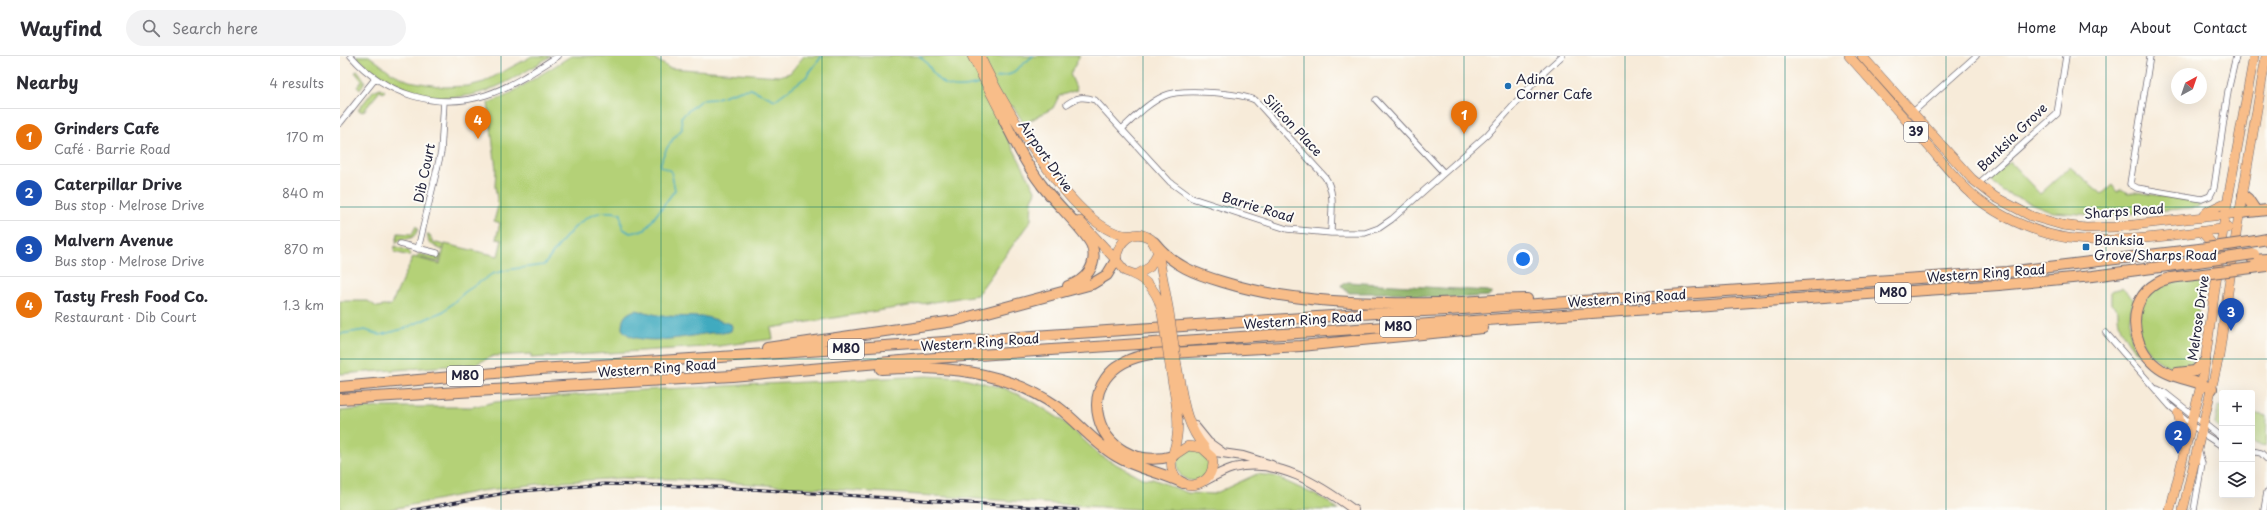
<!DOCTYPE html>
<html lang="en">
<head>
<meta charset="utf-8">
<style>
  :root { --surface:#fff; --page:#f2f2f3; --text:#2b2b33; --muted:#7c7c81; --line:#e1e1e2; --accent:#1f6fb2 }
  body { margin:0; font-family:"Playpen Sans",sans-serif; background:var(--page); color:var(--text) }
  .controls { position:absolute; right:12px; bottom:12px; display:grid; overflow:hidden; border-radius:4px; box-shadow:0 4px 16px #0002 }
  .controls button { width:36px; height:36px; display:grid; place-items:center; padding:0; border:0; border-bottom:1px solid var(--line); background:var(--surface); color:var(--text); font:20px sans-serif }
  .compass { position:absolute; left:1831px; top:12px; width:36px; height:36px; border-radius:50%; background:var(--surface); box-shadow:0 4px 16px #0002; rotate:40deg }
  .you { position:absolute; left:1183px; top:203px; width:14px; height:14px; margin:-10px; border:3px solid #fff; border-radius:50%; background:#1a73e8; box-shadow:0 0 0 6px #1a73e833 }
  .badge { display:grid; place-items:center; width:26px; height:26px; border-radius:50%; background:var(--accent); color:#fff; font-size:13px; font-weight:700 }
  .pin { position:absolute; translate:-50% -33px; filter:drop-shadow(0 1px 2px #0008) }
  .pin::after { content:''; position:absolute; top:21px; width:14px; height:12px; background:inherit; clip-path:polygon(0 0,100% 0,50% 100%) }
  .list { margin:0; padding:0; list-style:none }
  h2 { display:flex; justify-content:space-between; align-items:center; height:52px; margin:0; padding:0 16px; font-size:17px }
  h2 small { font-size:13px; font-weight:400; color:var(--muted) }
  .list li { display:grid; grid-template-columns:26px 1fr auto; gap:12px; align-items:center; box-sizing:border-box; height:56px; padding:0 16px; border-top:1px solid var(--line) }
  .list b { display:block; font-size:15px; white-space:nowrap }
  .list p { margin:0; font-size:13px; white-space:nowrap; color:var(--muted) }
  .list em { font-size:13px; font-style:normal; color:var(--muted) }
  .icon { flex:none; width:22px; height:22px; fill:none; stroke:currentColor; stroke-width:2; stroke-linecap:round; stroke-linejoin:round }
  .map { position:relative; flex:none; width:1927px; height:454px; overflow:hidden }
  header { display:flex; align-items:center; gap:24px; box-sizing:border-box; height:56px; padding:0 20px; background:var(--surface); border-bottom:1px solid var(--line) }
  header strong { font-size:19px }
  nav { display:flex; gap:22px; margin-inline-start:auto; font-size:14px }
  .search { width:280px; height:36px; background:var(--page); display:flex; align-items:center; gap:10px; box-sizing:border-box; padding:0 14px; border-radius:22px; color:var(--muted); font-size:15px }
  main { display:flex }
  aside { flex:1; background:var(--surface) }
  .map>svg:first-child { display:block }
  .green { fill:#b4d177; stroke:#6b7a59 }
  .forest { fill:#8fb368; stroke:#586a52 }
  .water { fill:#3faabf; stroke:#30667d }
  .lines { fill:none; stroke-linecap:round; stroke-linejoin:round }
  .stream { stroke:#3faabf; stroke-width:1.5 }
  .minor-casing { stroke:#6d6872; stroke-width:7 }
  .secondary-casing { stroke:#6d6872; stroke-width:10 }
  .primary-casing { stroke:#6d6872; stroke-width:10 }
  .motorway-casing { stroke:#6d6872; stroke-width:12 }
  .minor { stroke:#fff; stroke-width:5.5 }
  .secondary { stroke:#fce5d0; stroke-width:8 }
  .primary { stroke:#f8bd89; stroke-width:9 }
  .motorway { stroke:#f8bd89; stroke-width:10 }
  .rail-casing { stroke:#22223b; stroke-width:3 }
  .rail { stroke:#fdfcf7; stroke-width:1.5; stroke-dasharray:4.5; stroke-linecap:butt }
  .primary-bridge-casing { stroke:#6d6872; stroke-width:10; stroke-linecap:butt }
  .motorway-bridge-casing { stroke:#6d6872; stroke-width:12; stroke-linecap:butt }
  .primary-bridge { stroke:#f8bd89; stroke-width:9 }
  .motorway-bridge { stroke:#f8bd89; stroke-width:10 }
  .grid { fill:none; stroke:#0f766e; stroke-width:1; stroke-opacity:0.55 }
  .poi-dot { fill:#1f6fb2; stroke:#fdfcf7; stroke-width:1.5 }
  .labels { text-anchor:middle; stroke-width:4; stroke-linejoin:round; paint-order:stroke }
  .shield { fill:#fdfcf7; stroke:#646373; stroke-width:1 }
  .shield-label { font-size:12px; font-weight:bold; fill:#22223b }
  .poi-label { font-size:13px; fill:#22223b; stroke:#fdfcf7; text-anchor:start }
  .street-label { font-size:13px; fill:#22223b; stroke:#fdfcf7 }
</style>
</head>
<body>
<header>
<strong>Wayfind</strong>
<div class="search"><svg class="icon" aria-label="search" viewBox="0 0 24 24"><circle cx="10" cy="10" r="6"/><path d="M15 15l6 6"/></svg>Search here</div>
<nav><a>Home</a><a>Map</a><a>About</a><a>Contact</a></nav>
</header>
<main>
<aside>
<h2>Nearby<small>4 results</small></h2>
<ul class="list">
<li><span class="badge" style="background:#e8710a">1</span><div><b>Grinders Cafe</b><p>Café · Barrie Road</p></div><em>170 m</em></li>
<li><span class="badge" style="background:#1a4fb4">2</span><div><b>Caterpillar Drive</b><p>Bus stop · Melrose Drive</p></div><em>840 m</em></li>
<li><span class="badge" style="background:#1a4fb4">3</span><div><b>Malvern Avenue</b><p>Bus stop · Melrose Drive</p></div><em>870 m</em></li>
<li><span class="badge" style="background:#e8710a">4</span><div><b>Tasty Fresh Food Co.</b><p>Restaurant · Dib Court</p></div><em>1.3 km</em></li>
</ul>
</aside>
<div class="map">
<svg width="1927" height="454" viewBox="0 0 1927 454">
  <rect width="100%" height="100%" fill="#fdfcf7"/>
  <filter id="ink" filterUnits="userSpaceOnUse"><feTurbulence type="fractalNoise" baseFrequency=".025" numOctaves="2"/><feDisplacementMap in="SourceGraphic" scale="8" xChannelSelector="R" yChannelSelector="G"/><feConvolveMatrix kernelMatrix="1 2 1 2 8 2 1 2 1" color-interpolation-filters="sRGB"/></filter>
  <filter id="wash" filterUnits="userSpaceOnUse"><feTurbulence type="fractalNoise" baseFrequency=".012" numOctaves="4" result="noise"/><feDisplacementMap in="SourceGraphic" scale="16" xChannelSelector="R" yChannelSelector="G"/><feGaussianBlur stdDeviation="0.9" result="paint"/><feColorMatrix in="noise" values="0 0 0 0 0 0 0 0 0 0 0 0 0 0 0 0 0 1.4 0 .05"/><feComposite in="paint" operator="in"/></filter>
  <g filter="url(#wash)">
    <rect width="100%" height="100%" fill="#f7ebd9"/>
    <!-- green -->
    <path class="green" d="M 16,0 L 29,0 L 52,17 L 69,25 L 104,31 L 128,30 L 144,26 L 192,0 L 211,0 C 191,12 169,27 146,35 C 99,51 50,35 16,0 Z
      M 231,0 L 311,0 L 329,12 L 439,20 L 450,17 L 464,0 L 740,0 L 730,18 L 737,34 L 719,40 L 713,52 L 684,68 L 673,50 L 653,54 L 696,136 L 692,143 L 691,164 L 637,239 L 431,272 L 433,283 L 379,290 L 191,302 L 191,298 L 153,300 L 136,308 L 0,318 L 0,245 L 28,245 L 37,251 L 51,249 L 73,201 L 100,208 L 105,188 L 158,200 L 162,184 L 156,183 L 160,167 L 154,165 L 158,150 L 155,130 L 156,113 L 148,47 L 166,40 Z
      M 18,15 L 25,25 L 20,34 L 17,31 L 22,25 L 15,16 Z
      M 40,32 L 45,35 L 43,37 L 40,35 L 23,56 L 18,54 L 33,35 Z
      M 1670,106 L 1700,138 L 1730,111 L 1762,138 L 1772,129 L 1777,136 L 1781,133 L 1788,137 L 1796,136 L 1860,146 L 1859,151 L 1765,160 L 1713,156 L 1663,136 L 1650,123 Z
      M 76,170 L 78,172 C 76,181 70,184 61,183 L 56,187 L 58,177 L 72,178 Z
      M 87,178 L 89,178 L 93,186 L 104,189 L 102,194 L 89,187 Z
      M 55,190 L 69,195 L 70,200 L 54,196 Z
      M 79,198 L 96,201 L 101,198 L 99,206 L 76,201 Z
      M 1851,224 L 1862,227 L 1852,313 C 1804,318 1777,258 1818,232 C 1828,226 1839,225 1851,224 Z
      M 1782,232 L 1794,244 C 1787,264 1788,281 1799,299 C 1787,288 1777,271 1778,255 L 1771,248 L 1771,235 Z
      M 587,320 L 624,322 L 664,332 L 692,345 L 723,365 L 761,400 L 802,422 L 813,423 L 848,437 L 874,438 L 917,418 L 934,420 L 986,444 L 998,454 L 807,454 L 335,423 L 281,422 L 207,427 L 140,435 L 47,454 L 0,454 L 0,355 L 40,351 L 132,351 L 155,346 L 284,335 Z
      M 1878,350 L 1882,351 L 1882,375 L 1875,369 Z
      M 1912,357 L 1927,360 L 1926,390 L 1912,387 Z
      M837 409a16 16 0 1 1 32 0a16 16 0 1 1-32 0Z"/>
    <!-- forest -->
    <path class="forest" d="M 1008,226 L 1147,235 L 1152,237 L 1149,240 L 1098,243 L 1060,237 L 1009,237 L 1002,231 L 1001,229 Z"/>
    <!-- water -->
    <path class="water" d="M 296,254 L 322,260 L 367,261 L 391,268 L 392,271 L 391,275 C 384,278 377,276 370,277 C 349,280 295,293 282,273 C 282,262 285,257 296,254 Z"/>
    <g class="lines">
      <!-- stream -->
      <path class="stream" d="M 579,0 C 591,8 592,19 599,24 C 611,35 627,32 641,27
        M 656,22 L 671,18 L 693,0
        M 0,278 L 25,274 L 40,279 L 63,273 L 104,255 L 125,236 L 152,218 L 172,213 L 204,209 C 223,185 245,146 281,158 L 282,172 L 290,177 L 305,174 L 335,134 L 331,115 L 320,110 C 323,95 331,84 342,73 L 341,61 L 361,44 L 374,43 L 401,34 L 411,33 L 435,44 L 466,21 L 482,0"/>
    </g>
  </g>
  <g filter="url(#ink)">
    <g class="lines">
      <defs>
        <path id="minor" d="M 11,0 C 44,38 97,55 146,39 C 171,31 196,14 218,0
          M 1810,0 L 1790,128 L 1797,132 L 1862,143 L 1870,140 L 1874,132 L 1888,35 L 1896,0
          M 1036,44 L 1104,117
          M 727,48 C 737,41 743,40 755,44 L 830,126 L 852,142 L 947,173 L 991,177 L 1025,177 L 1039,172 L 1052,163 L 1104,117 L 1147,79 L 1201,19 L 1222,0
          M 1572,57 L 1636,0
          M 0,67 L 35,23
          M 783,72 C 795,61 808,47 824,40 C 841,32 898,37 915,44 L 985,121 C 996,137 991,158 991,177
          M 1638,128 L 1717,58 L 1726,0
          M 60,188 L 97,197
          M 78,193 L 101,96 L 104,45
          M 1766,277 L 1830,350 L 1862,377 L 1882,390
          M 1817,333 L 1825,337 L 1882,382
          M 1912,395 L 1921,397 L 1927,403
          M 1854,454 L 1862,407 L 1858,394
          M 1924,454 L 1927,436"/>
        <path id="secondary" d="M 855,370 L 868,386 L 882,396
          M 868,395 L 903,400 L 932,409
          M 865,425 C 874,420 883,415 893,412 C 937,401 980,429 1014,454"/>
        <path id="primary" d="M 632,0 L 667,69
          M 640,0 C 659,42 740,185 791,179
          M 1509,0 C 1537,31 1564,62 1591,93 C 1608,113 1625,135 1646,149 C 1669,165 1700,178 1728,182 C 1776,189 1838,178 1888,172
          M 1522,0 L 1632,123 L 1655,141 L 1691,160 L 1722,169 L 1746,172 L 1775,171 L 1900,157
          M 1861,162 L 1868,155 L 1887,146
          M 740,165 L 776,204
          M 1861,175 L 1874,190 L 1880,194
          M 818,196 L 810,211 L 796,219 L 785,215 L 776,204 C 778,185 793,171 811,183 L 818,196 L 829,256
          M 792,218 C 809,225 819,239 822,257
          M 830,310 C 833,333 840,358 837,380 C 836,392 828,405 833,416 C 844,441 879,426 872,401 L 862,392 L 848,390 L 833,400
          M 837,310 C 843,341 844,367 865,392
          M 1838,357 L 1845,389
          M 1830,454 L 1863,321 L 1885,159 L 1914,0
          M 1843,454 L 1879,300 L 1897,172 L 1926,0"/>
        <path id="motorway" d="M 664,64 C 675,86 686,108 701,128 C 712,144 747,176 752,190 C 758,209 746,225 728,230
          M 1903,139 L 1908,143 L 1916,155
          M 1900,157 L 1927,154
          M 1916,185 L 1927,183
          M 814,186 C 833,210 856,218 883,226 C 951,247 1026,248 1097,247 C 1127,246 1157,243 1187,243
          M 1913,204 L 1927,203
          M 1912,212 L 1927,210
          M 1855,219 C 1842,221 1828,220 1817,227 C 1785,245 1791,290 1816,310 C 1831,323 1855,323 1872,333
          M 427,292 L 614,265 L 752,228 L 767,219 L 776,204
          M 541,313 C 603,309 665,314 718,351 C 738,366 754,387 776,400 C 797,413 821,416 843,427
          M 1837,317 L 1855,315 L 1865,305
          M 0,331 L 200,313 L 1036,257 L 1108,254 L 1667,216 L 1859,193
          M 0,343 L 392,320 L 595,302 L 1659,229 L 1753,220 L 1857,206
          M 833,400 C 753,421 722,311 811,298 L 961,290 L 1143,272"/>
      </defs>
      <!-- minor casing -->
      <use href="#minor" class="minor-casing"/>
      <!-- secondary casing -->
      <use href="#secondary" class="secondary-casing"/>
      <!-- primary casing -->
      <use href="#primary" class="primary-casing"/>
      <!-- motorway casing -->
      <use href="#motorway" class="motorway-casing"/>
      <!-- minor -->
      <use href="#minor" class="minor"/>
      <!-- secondary -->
      <use href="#secondary" class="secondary"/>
      <!-- primary -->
      <use href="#primary" class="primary"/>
      <!-- motorway -->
      <use href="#motorway" class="motorway"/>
      <defs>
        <path id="rail" d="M 73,454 L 171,436 L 264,428 L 378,431 L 738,454"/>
      </defs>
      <!-- rail casing -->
      <use href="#rail" class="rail-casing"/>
      <!-- rail -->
      <use href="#rail" class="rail"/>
      <defs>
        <path id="primary-bridge" d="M 829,256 L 837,310
          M 822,257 L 830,310"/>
        <path id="motorway-bridge" d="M 1859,193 L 1916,185
          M 1857,206 L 1914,198
          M 1855,219 L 1912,212"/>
      </defs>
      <!-- primary-bridge casing -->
      <use href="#primary-bridge" class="primary-bridge-casing"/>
      <!-- motorway-bridge casing -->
      <use href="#motorway-bridge" class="motorway-bridge-casing"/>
      <!-- primary-bridge -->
      <use href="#primary-bridge" class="primary-bridge"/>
      <!-- motorway-bridge -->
      <use href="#motorway-bridge" class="motorway-bridge"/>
    </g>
  </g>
  <!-- grid -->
  <path class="grid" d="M 161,0 L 161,454M 321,0 L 321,454M 482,0 L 482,454M 642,0 L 642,454M 803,0 L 803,454M 964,0 L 964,454M 1124,0 L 1124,454M 1285,0 L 1285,454M 1445,0 L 1445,454M 1606,0 L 1606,454M 1766,0 L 1766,454M 0,151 L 1927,151M 0,303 L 1927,303"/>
  <!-- markers -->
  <g class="poi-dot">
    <circle cx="1168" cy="30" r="4"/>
    <rect x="1742" y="187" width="8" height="8" rx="2"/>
  </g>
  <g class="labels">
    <!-- shield labels -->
    <g class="shield">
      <rect x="1564" y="66" width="24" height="20" rx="3"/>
      <rect x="1535" y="227" width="36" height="20" rx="3"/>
      <rect x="1040" y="261" width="36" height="20" rx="3"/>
      <rect x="488" y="283" width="36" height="20" rx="3"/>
      <rect x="107" y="310" width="36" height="20" rx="3"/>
    </g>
    <g class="shield-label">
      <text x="1576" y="80">39</text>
      <text x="1553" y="241">M80</text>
      <text x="1058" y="275">M80</text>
      <text x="506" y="297">M80</text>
      <text x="125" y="324">M80</text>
    </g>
    <!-- poi labels -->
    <g class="poi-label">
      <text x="1176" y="28">Adina<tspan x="1176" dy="15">Corner Cafe</tspan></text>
      <text x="1754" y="189">Banksia<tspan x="1754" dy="15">Grove/Sharps Road</tspan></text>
    </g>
    <!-- street labels -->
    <g class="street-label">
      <text transform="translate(953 69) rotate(47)" y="5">Silicon Place</text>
      <text transform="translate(1672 81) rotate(-44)" y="5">Banksia Grove</text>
      <text transform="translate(706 100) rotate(55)" y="5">Airport Drive</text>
      <text transform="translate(84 117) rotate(-78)" y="5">Dib Court</text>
      <text transform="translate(918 151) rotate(17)" y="5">Barrie Road</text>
      <text transform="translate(1784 155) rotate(-4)" y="5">Sharps Road</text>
      <text transform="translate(1646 217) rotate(-4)" y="5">Western Ring Road</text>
      <text transform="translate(1287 242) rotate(-4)" y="5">Western Ring Road</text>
      <text transform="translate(1858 262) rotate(-82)" y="5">Melrose Drive</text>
      <text transform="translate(963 264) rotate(-4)" y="5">Western Ring Road</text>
      <text transform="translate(640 286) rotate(-4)" y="5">Western Ring Road</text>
      <text transform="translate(317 312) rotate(-4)" y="5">Western Ring Road</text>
    </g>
  </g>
</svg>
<div class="controls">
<button>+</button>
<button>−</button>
<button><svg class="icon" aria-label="layers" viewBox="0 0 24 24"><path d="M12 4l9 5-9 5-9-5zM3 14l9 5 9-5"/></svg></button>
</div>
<svg class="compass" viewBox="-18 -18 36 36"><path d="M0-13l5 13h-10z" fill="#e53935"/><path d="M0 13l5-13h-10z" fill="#7c7c81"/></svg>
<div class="you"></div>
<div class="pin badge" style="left:1124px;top:78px;background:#e8710a">1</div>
<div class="pin badge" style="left:1838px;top:398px;background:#1a4fb4">2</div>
<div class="pin badge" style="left:1891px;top:275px;background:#1a4fb4">3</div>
<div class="pin badge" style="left:138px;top:83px;background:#e8710a">4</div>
</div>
</main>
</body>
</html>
